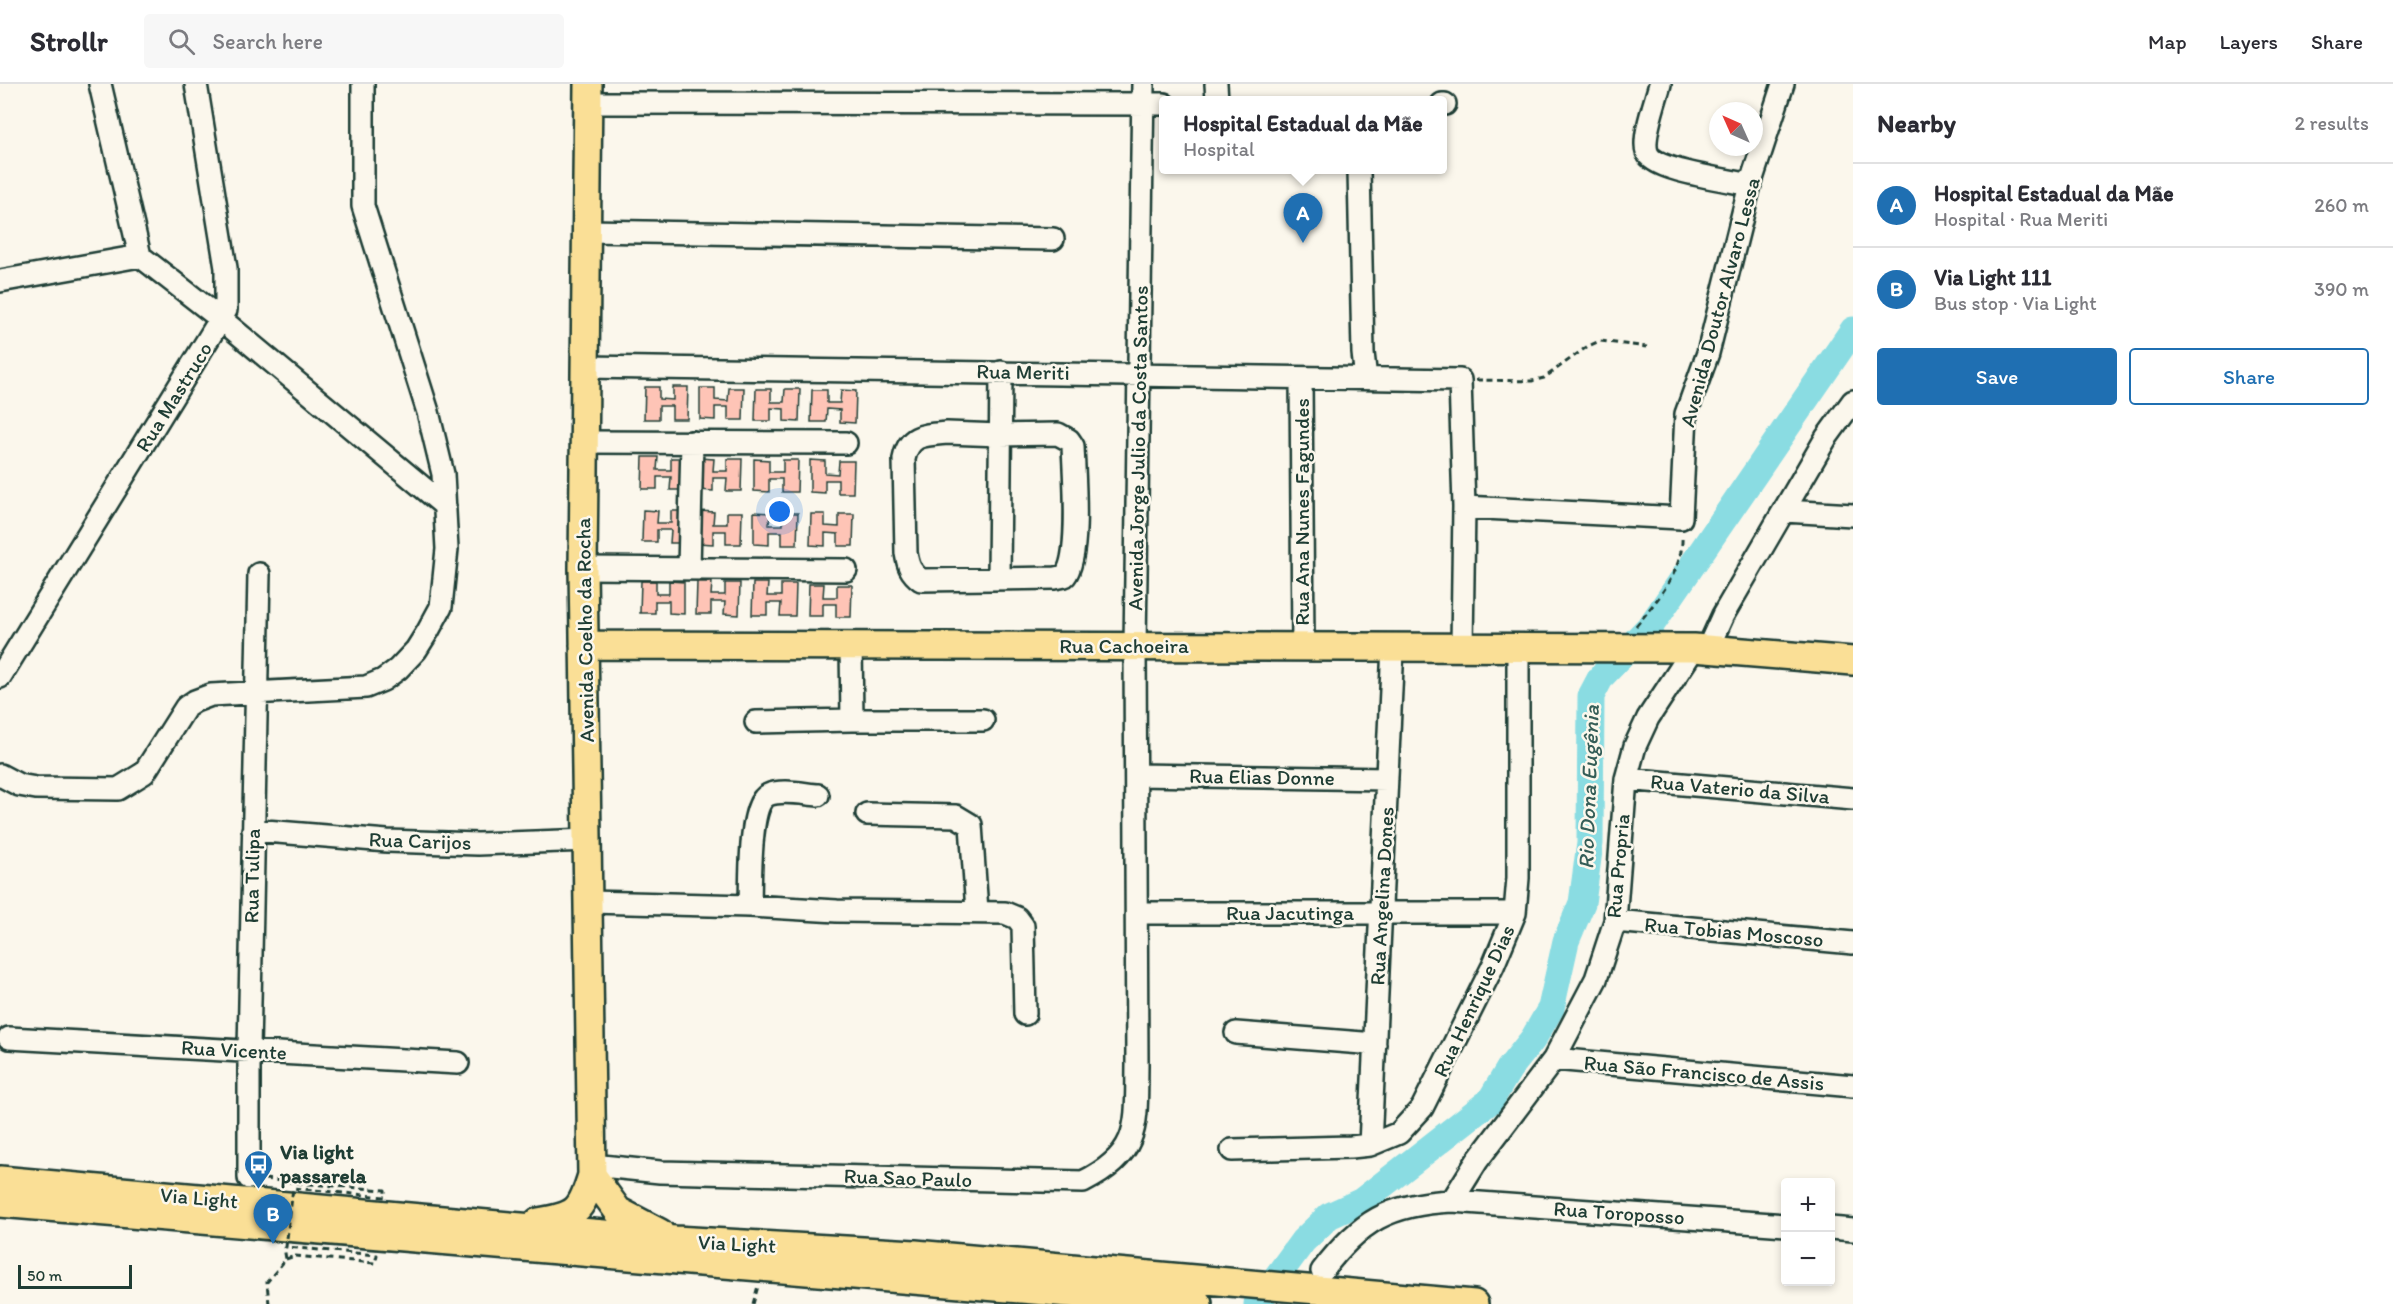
<!DOCTYPE html>
<html lang="en">
<head>
<meta charset="utf-8">
<style>
  :root { --surface:#fff; --page:#f7f7f7; --text:#2b2b33; --muted:#7c7c81; --line:#e1e1e2; --accent:#1f6fb2 }
  body { margin:0; font-family:Itim,sans-serif; background:var(--page); color:var(--text) }
  .controls { position:absolute; right:18px; bottom:18px; display:grid; overflow:hidden; border-radius:6px; box-shadow:0 3px 9px #0003 }
  .controls button { width:54px; height:54px; display:grid; place-items:center; padding:0; border:0; border-bottom:2px solid var(--line); background:var(--surface); color:var(--text); font:30px sans-serif }
  .compass { position:absolute; left:1709px; top:18px; width:54px; height:54px; border-radius:50%; background:var(--surface); box-shadow:0 3px 9px #0003; rotate:315deg }
  .scale { position:absolute; left:18px; bottom:15px; width:114px; box-sizing:border-box; padding-left:6px; border:3px solid #1f3d34; border-top:0; font-size:16px; line-height:21px; white-space:nowrap; color:#1f3d34; -webkit-text-stroke:4px #fbf7ec; paint-order:stroke }
  .you { position:absolute; left:780px; top:428px; width:21px; height:21px; margin:-15px; border:4px solid #fff; border-radius:50%; background:#1a73e8; box-shadow:0 0 0 9px #1a73e833 }
  .badge { display:grid; place-items:center; width:39px; height:39px; border-radius:50%; background:var(--accent); color:#fff; font-size:20px; font-weight:700 }
  .pin { position:absolute; translate:-50% -50px; filter:drop-shadow(0 2px 3px #0008) }
  .pin::after { content:''; position:absolute; top:32px; width:21px; height:18px; background:inherit; clip-path:polygon(0 0,100% 0,50% 100%) }
  .popup { position:absolute; left:1159px; top:12px; width:288px; height:78px; box-sizing:border-box; display:grid; place-content:center; border-radius:6px; background:var(--surface); filter:drop-shadow(0 2px 4px #0005); font-size:20px; white-space:nowrap; color:var(--muted) }
  .popup b { font-size:22px; color:var(--text) }
  .popup::after { content:''; position:absolute; left:50%; top:100%; margin-left:-12px; border:12px solid transparent; border-top-color:var(--surface) }
  .list { margin:0; padding:0; list-style:none }
  h2 { display:flex; justify-content:space-between; align-items:center; height:78px; margin:0; padding:0 24px; font-size:26px }
  h2 small { font-size:20px; font-weight:400; color:var(--muted) }
  .list li { display:grid; grid-template-columns:39px 1fr auto; gap:18px; align-items:center; box-sizing:border-box; height:84px; padding:0 24px; border-top:2px solid var(--line) }
  .list b { display:block; font-size:22px; white-space:nowrap }
  .list p { margin:0; font-size:20px; white-space:nowrap; color:var(--muted) }
  .list em { font-size:20px; font-style:normal; color:var(--muted) }
  .actions { display:flex; gap:12px; padding:18px 24px }
  .actions a { flex:1; padding:14px 0; border:2px solid var(--accent); border-radius:6px; text-align:center; font-size:21px; color:var(--accent) }
  .actions .main { background:var(--accent); color:#fff }
  .icon { flex:none; width:33px; height:33px; fill:none; stroke:currentColor; stroke-width:2; stroke-linecap:round; stroke-linejoin:round }
  .map { position:relative; flex:none; width:1853px; height:1220px; overflow:hidden }
  header { display:flex; align-items:center; gap:36px; box-sizing:border-box; height:84px; padding:0 30px; background:var(--surface); border-bottom:2px solid var(--line) }
  header strong { font-size:28px }
  nav { display:flex; gap:33px; margin-inline-start:auto; font-size:21px }
  .search { width:420px; height:54px; background:var(--page); display:flex; align-items:center; gap:15px; box-sizing:border-box; padding:0 21px; border-radius:6px; color:var(--muted); font-size:22px }
  main { display:flex }
  aside { flex:1; background:var(--surface) }
  .map>svg:first-child { display:block }
  .lines { fill:none; stroke-linecap:round; stroke-linejoin:round }
  .river { stroke:#8adce2; stroke-width:27 }
  .building { fill:#fec4b6; stroke:#1f3d34; stroke-width:1.5 }
  .minor-casing { stroke:#1f3d34; stroke-width:26 }
  .major-casing { stroke:#1f3d34; stroke-width:32 }
  .path { stroke:#1f3d34; stroke-width:3; stroke-dasharray:6 4.5; stroke-linecap:butt }
  .minor { stroke:#fbf7ec; stroke-width:21 }
  .major { stroke:#fadf96; stroke-width:27 }
  .path-bridge { stroke:#1f3d34; stroke-width:3; stroke-dasharray:6 4.5; stroke-linecap:butt }
  .labels { text-anchor:middle; stroke-width:5; stroke-linejoin:round; paint-order:stroke }
  .street-label { font-size:21px; fill:#1f3d34; stroke:#fbf7ec }
  .poi-label { font-size:21px; font-weight:bold; fill:#1f3d34; stroke:#fbf7ec; text-anchor:start }
  .water-label { font-size:22px; font-style:italic; fill:#345d57; stroke:#fbf7ec }
</style>
</head>
<body>
<header>
<strong>Strollr</strong>
<div class="search"><svg class="icon" aria-label="search" viewBox="0 0 24 24"><circle cx="10" cy="10" r="6"/><path d="M15 15l6 6"/></svg>Search here</div>
<nav><a>Map</a><a>Layers</a><a>Share</a></nav>
</header>
<main>
<div class="map">
<svg width="1853" height="1220" viewBox="0 0 1853 1220">
  <rect width="100%" height="100%" fill="#fbf7ec"/>
  <filter id="ink" filterUnits="userSpaceOnUse"><feTurbulence type="fractalNoise" baseFrequency=".0167" numOctaves="2"/><feDisplacementMap in="SourceGraphic" scale="12" xChannelSelector="R" yChannelSelector="G"/><feConvolveMatrix kernelMatrix="1 2 1 2 8 2 1 2 1" color-interpolation-filters="sRGB"/></filter>
  <g filter="url(#ink)">
    <g class="lines">
      <!-- river -->
      <path class="river" d="M 1257,1220 L 1303,1157 L 1329,1132 L 1362,1117 L 1490,1017 L 1509,985 L 1533,955 L 1551,924 L 1566,857 L 1582,819 L 1590,759 L 1591,612 L 1601,593 L 1652,540 L 1853,246"/>
    </g>
    <!-- building -->
    <path class="building" d="M 645,303 L 659,303 L 659,315 L 673,316 L 673,303 L 688,303 L 687,335 L 672,335 L 672,322 L 659,322 L 659,335 L 644,335 Z
      M 700,304 L 715,304 L 715,316 L 728,317 L 729,304 L 744,304 L 743,336 L 728,336 L 728,323 L 715,323 L 715,336 L 700,335 Z
      M 756,305 L 771,305 L 771,318 L 784,318 L 785,305 L 800,305 L 799,338 L 784,337 L 784,325 L 771,324 L 771,337 L 755,337 Z
      M 812,306 L 827,306 L 827,319 L 840,319 L 841,306 L 856,307 L 855,339 L 840,338 L 840,326 L 827,325 L 826,338 L 811,338 Z
      M 643,373 L 658,373 L 657,386 L 671,386 L 671,374 L 686,374 L 685,406 L 670,406 L 671,393 L 657,393 L 657,405 L 642,405 Z
      M 699,374 L 714,375 L 713,387 L 727,387 L 727,375 L 742,375 L 741,407 L 726,407 L 727,394 L 713,394 L 713,407 L 698,406 Z
      M 754,375 L 769,376 L 769,388 L 783,388 L 783,376 L 798,376 L 797,408 L 782,408 L 782,395 L 769,395 L 769,408 L 754,407 Z
      M 810,376 L 825,377 L 825,389 L 838,390 L 839,377 L 854,377 L 853,409 L 838,409 L 838,396 L 825,396 L 825,409 L 810,408 Z
      M 643,426 L 658,427 L 657,439 L 671,439 L 671,427 L 686,427 L 685,459 L 670,459 L 671,446 L 657,446 L 657,458 L 642,458 Z
      M 699,427 L 714,428 L 713,440 L 727,440 L 727,428 L 742,428 L 741,460 L 726,460 L 726,447 L 713,447 L 713,460 L 698,459 Z
      M 754,428 L 770,429 L 769,441 L 783,441 L 783,429 L 798,429 L 797,461 L 782,461 L 782,448 L 769,448 L 769,461 L 754,460 Z
      M 811,430 L 825,430 L 825,442 L 839,443 L 839,430 L 854,430 L 853,462 L 838,462 L 838,450 L 825,449 L 825,462 L 810,461 Z
      M 641,497 L 656,497 L 656,510 L 669,510 L 669,497 L 684,498 L 684,530 L 669,529 L 669,517 L 655,517 L 655,529 L 640,529 Z
      M 697,498 L 712,498 L 711,511 L 725,511 L 725,499 L 740,499 L 739,531 L 724,530 L 725,518 L 711,518 L 711,530 L 696,530 Z
      M 753,499 L 768,499 L 767,512 L 781,512 L 781,500 L 796,500 L 795,532 L 780,532 L 781,519 L 767,519 L 767,531 L 752,531 Z
      M 809,500 L 824,500 L 823,513 L 837,513 L 837,501 L 852,501 L 851,533 L 836,533 L 836,520 L 823,520 L 823,532 L 808,532 Z"/>
    <g class="lines">
      <defs>
        <path id="minor" d="M 100,0 L 140,172
          M 1216,0 L 1217,16
          M 1660,0 C 1656,16 1642,53 1647,68 C 1652,87 1730,96 1750,101
          M 589,19 L 1164,20
          M 1442,20 L 1445,20
          M 1359,86 L 1363,269 L 1366,295
          M 588,147 L 1053,155
          M 140,172 L 222,236 L 445,422
          M 0,197 L 140,172
          M 585,283 L 1460,296 L 1464,423 L 1462,562
          M 1301,294 L 1303,562
          M 947,349 L 1000,351 L 1058,350 L 1069,356 L 1073,362 C 1074,391 1081,472 1065,492 L 1055,494 L 921,496 C 910,488 908,481 906,469 L 904,375 C 909,350 924,351 947,349 Z
          M 584,358 L 846,359
          M 1464,423 L 1681,434 L 1686,330 L 1708,269 L 1750,101 L 1783,0
          M 1784,427 L 1853,431
          M 583,484 L 846,486
          M 689,485 L 692,358
          M 999,493 L 1001,288
          M 851,561 L 852,636 L 983,636
          M 1708,564 L 1723,531 L 1826,354 L 1853,317
          M 0,593 L 226,226 L 226,184 L 196,0
          M 756,638 L 852,636
          M 0,691 L 19,701 L 36,704 L 118,705 L 144,689 L 186,623 L 195,617 L 211,611 L 366,603 L 383,596 L 398,585 L 416,566 L 428,547 L 441,523 L 447,465 L 443,390 L 428,328 L 363,122 L 363,0
          M 1136,691 L 1387,695
          M 1626,695 L 1853,715
          M 867,730 L 956,732 L 971,741 L 977,827
          M 253,746 L 387,757 L 478,760 L 589,756
          M 589,818 L 750,822 L 837,827 L 1005,829 L 1017,834 L 1023,842 L 1025,930
          M 750,822 C 751,800 748,720 768,711 C 781,705 804,710 818,711
          M 1138,829 L 1515,829
          M 1615,837 L 1853,859
          M 1236,949 L 1375,960
          M 9,954 L 458,979
          M 1554,975 L 1853,1002
          M 1370,1061 L 1393,562
          M 1232,1066 L 1351,1063 L 1370,1061 L 1399,1049 L 1422,1024 L 1493,882 L 1515,829 L 1518,794 L 1518,562
          M 592,1081 L 660,1088 L 1083,1098 C 1142,1069 1136,1039 1137,981 L 1135,562 L 1143,0
          M 249,1094 L 249,966 L 259,490
          M 1452,1117 L 1477,1077 L 1554,975 L 1596,895 L 1615,837 L 1626,695 L 1635,662 L 1648,634 L 1694,564
          M 1830,1144 L 1853,1146
          M 1322,1187 C 1360,1137 1389,1120 1452,1117 L 1786,1141"/>
        <path id="major" d="M 584,561 L 1694,564 L 1853,577
          M 592,1091 L 618,1127 L 660,1149
          M 0,1096 L 509,1142 L 675,1156 L 915,1170 L 1474,1220
          M 0,1119 L 1198,1220
          M 538,1138 C 576,1132 581,1128 592,1091 L 583,484 L 588,0"/>
      </defs>
      <!-- minor casing -->
      <use href="#minor" class="minor-casing"/>
      <!-- major casing -->
      <use href="#major" class="major-casing"/>
      <!-- path -->
      <path class="path" d="M 1476,296 L 1532,297 L 1544,294 L 1588,262 L 1600,257 L 1647,263
        M 1636,542 C 1657,516 1684,487 1682,451
        M 265,1095 L 310,1100
        M 286,1175 L 295,1172
        M 269,1220 L 267,1198 L 286,1175 L 284,1163
        M 753,1220 L 758,1202"/>
      <!-- minor -->
      <use href="#minor" class="minor"/>
      <!-- major -->
      <use href="#major" class="major"/>
      <!-- path-bridge -->
      <path class="path-bridge" d="M 295,1172 L 375,1179 L 377,1171 L 286,1163 L 293,1104 L 385,1113 L 385,1106 L 310,1100"/>
    </g>
  </g>
  <!-- icons -->
  <defs>
    <symbol id="bus-pin" viewBox="-11 -11 22 30"><path d="M0 17L-7.5 6A9.5 9.5 0 1 1 7.5 6Z" fill="#1f6fb2" stroke="#fbf7ec"/><path d="M-5-6H5V4H4V6H2V4H-2V6H-4V4H-5ZM-3.5-4V0h7V-4ZM-3.5 1.2v1.5H-2V1.2ZM2 1.2v1.5H3.5V1.2Z" fill="#fff"/></symbol>
  </defs>
  <g fill-rule="evenodd">
    <use href="#bus-pin" x="242" y="1064" width="33" height="45"/>
  </g>
  <g class="labels">
    <!-- street labels -->
    <g class="street-label">
      <text transform="translate(1720 218) rotate(-75)" y="7">Avenida Doutor Alvaro Lessa</text>
      <text transform="translate(1023 288) rotate(1)" y="7">Rua Meriti</text>
      <text transform="translate(174 313) rotate(-58)" y="7">Rua Mastruco</text>
      <text transform="translate(1138 364) rotate(-89)" y="7">Avenida Jorge Julio da Costa Santos</text>
      <text transform="translate(1302 428) rotate(-90)" y="7">Rua Ana Nunes Fagundes</text>
      <text transform="translate(585 546) rotate(-91)" y="7">Avenida Coelho da Rocha</text>
      <text x="1124" y="569">Rua Cachoeira</text>
      <text transform="translate(1262 693) rotate(1)" y="7">Rua Elias Donne</text>
      <text transform="translate(1740 705) rotate(5)" y="7">Rua Vaterio da Silva</text>
      <text transform="translate(420 757) rotate(2)" y="7">Rua Carijos</text>
      <text transform="translate(1618 782) rotate(-85)" y="7">Rua Propria</text>
      <text transform="translate(252 792) rotate(-89)" y="7">Rua Tulipa</text>
      <text transform="translate(1382 812) rotate(-87)" y="7">Rua Angelina Dones</text>
      <text x="1290" y="836">Rua Jacutinga</text>
      <text transform="translate(1734 848) rotate(5)" y="7">Rua Tobias Moscoso</text>
      <text transform="translate(1474 917) rotate(-65)" y="7">Rua Henrique Dias</text>
      <text transform="translate(234 966) rotate(3)" y="7">Rua Vicente</text>
      <text transform="translate(1704 989) rotate(5)" y="7">Rua São Francisco de Assis</text>
      <text transform="translate(908 1094) rotate(2)" y="7">Rua Sao Paulo</text>
      <text transform="translate(199 1114) rotate(5)" y="7">Via Light</text>
      <text transform="translate(1619 1129) rotate(4)" y="7">Rua Toroposso</text>
      <text transform="translate(737 1160) rotate(3)" y="7">Via Light</text>
    </g>
    <!-- poi labels -->
    <g class="poi-label">
      <text x="280" y="1075">Via light<tspan x="280" dy="24">passarela</tspan></text>
    </g>
    <!-- water labels -->
    <g class="water-label">
      <text transform="translate(1588 703) rotate(-88)" y="8">Rio Dona Eugênia</text>
    </g>
  </g>
</svg>
<div class="controls">
<button>+</button>
<button>−</button>
</div>
<svg class="compass" viewBox="-18 -18 36 36"><path d="M0-13l5 13h-10z" fill="#e53935"/><path d="M0 13l5-13h-10z" fill="#7c7c81"/></svg>
<div class="scale">50 m</div>
<div class="you"></div>
<div class="pin badge" style="left:1303px;top:159px">A</div>
<div class="popup"><b>Hospital Estadual da Mãe</b>Hospital</div>
<div class="pin badge" style="left:273px;top:1160px">B</div>
</div>
<aside>
<h2>Nearby<small>2 results</small></h2>
<ul class="list">
<li><span class="badge">A</span><div><b>Hospital Estadual da Mãe</b><p>Hospital · Rua Meriti</p></div><em>260 m</em></li>
<li><span class="badge">B</span><div><b>Via Light 111</b><p>Bus stop · Via Light</p></div><em>390 m</em></li>
</ul>
<div class="actions"><a class="main">Save</a><a>Share</a></div>
</aside>
</main>
</body>
</html>
